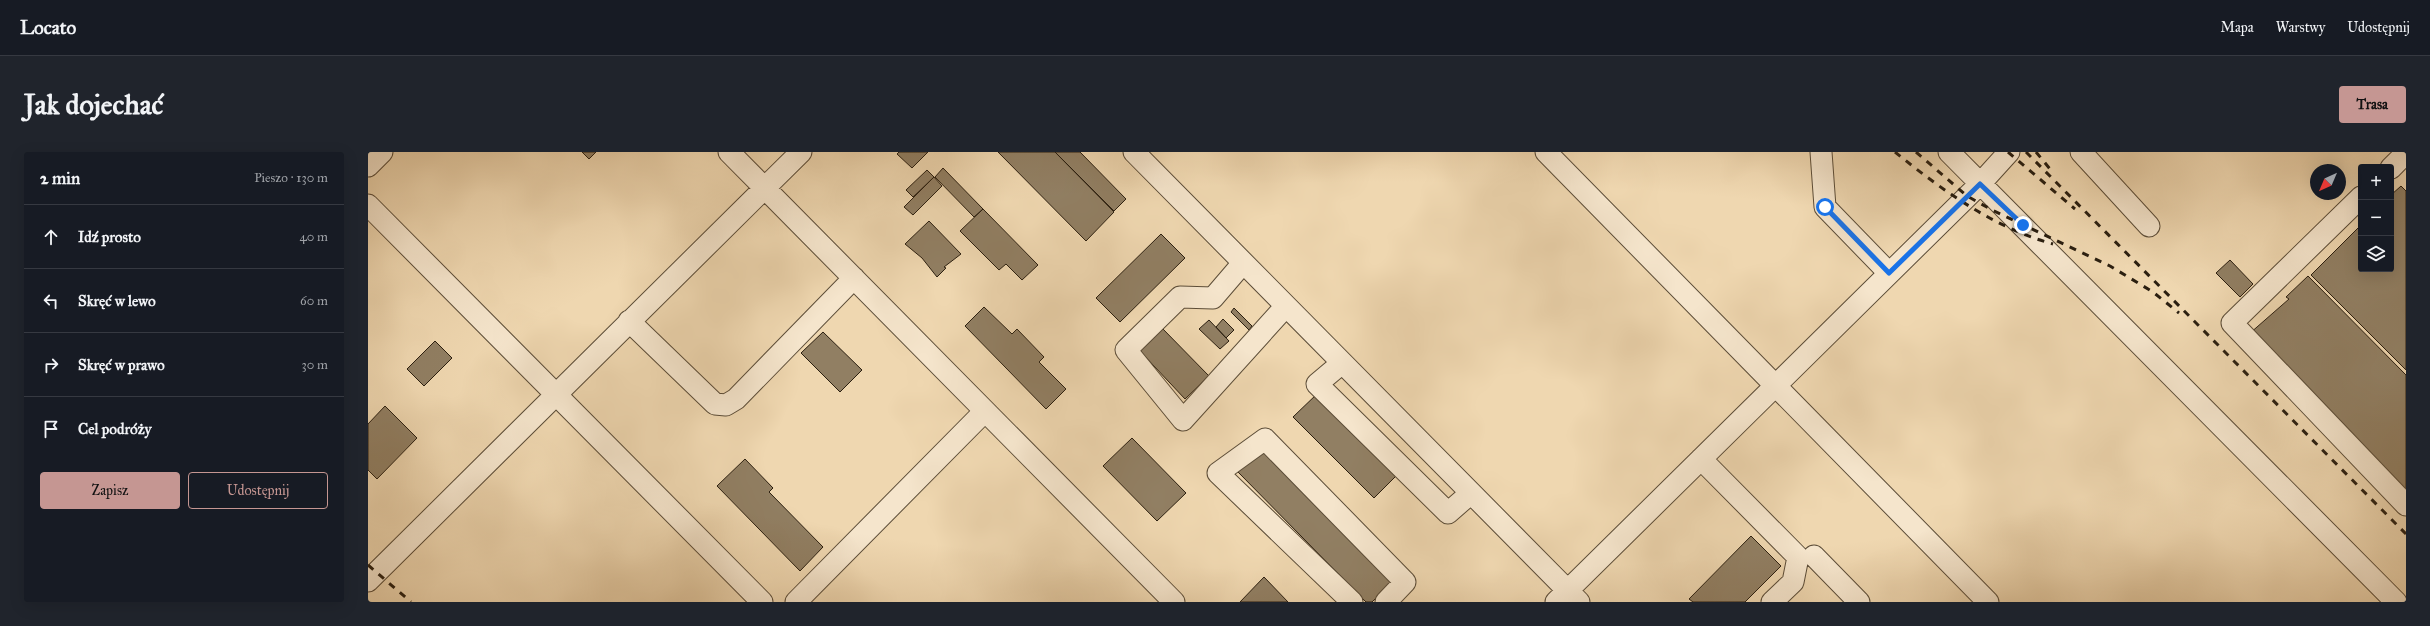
<!DOCTYPE html>
<html lang="pl">
<head>
<meta charset="utf-8">
<style>
  :root { --surface:#171b24; --page:#20242c; --text:#f1f3f6; --muted:#9ea1a6; --line:#363941; --accent:#c59692 }
  body { margin:0; font-family:"IM FELL Great Primer",serif; background:var(--page); color:var(--text) }
  .controls { position:absolute; right:12px; top:12px; display:grid; overflow:hidden; border-radius:4px; box-shadow:0 4px 16px #0002 }
  .controls button { width:36px; height:36px; display:grid; place-items:center; padding:0; border:0; border-bottom:1px solid var(--line); background:var(--surface); color:var(--text); font:20px sans-serif }
  .compass { position:absolute; left:1942px; top:12px; width:36px; height:36px; border-radius:50%; background:var(--surface); box-shadow:0 4px 16px #0002; rotate:224deg }
  .stop { position:absolute; width:12px; height:12px; margin:-9px; border:3px solid #1a73e8; border-radius:50%; background:#fff }
  .stop.end { background:#1a73e8; border-color:#fff; box-shadow:0 1px 4px #0008 }
  .list { margin:0; padding:0; list-style:none }
  h2 { display:flex; justify-content:space-between; align-items:center; height:52px; margin:0; padding:0 16px; font-size:17px }
  h2 small { font-size:13px; font-weight:400; color:var(--muted) }
  .list li { display:grid; grid-template-columns:26px 1fr auto; gap:12px; align-items:center; box-sizing:border-box; height:64px; padding:0 16px; border-top:1px solid var(--line) }
  .list b { display:block; font-size:15px; white-space:nowrap }
  .list em { font-size:13px; font-style:normal; color:var(--muted) }
  .actions { display:flex; gap:8px; padding:12px 16px }
  .actions a { flex:1; padding:9px 0; border:1px solid var(--accent); border-radius:4px; text-align:center; font-size:14px; color:var(--accent) }
  .actions .main { background:var(--accent); color:#111 }
  .icon { flex:none; width:22px; height:22px; fill:none; stroke:currentColor; stroke-width:2; stroke-linecap:round; stroke-linejoin:round }
  .map { position:relative; flex:none; width:2038px; height:450px; overflow:hidden; border-radius:4px }
  header { display:flex; align-items:center; gap:24px; box-sizing:border-box; height:56px; padding:0 20px; background:var(--surface); border-bottom:1px solid var(--line) }
  header strong { font-size:19px }
  nav { display:flex; gap:22px; margin-inline-start:auto; font-size:14px }
  .intro { display:flex; align-items:center; justify-content:space-between; box-sizing:border-box; height:96px; padding:0 24px }
  h1 { margin:0; font-size:28px }
  .button { padding:10px 18px; border-radius:4px; background:var(--accent); color:#111; font-size:14px; font-weight:700 }
  main { display:flex; gap:24px; padding:0 24px }
  aside { flex:1; background:var(--surface); border-radius:4px; box-shadow:0 4px 16px #0002 }
  .map>svg:first-child { display:block }
  .building { fill:#917f63; stroke:#2b1f10 }
  .lines { fill:none; stroke-linecap:round; stroke-linejoin:round }
  .minor-casing { stroke:#5c4d38; stroke-width:23 }
  .minor { stroke:#f5e5cc; stroke-width:21 }
  .rail { stroke:#2b1f10; stroke-width:3; stroke-dasharray:7 7; stroke-linecap:butt }
  .route { stroke:#1a73e8; stroke-width:5 }
</style>
</head>
<body>
<header>
<strong>Locato</strong>
<nav><a>Mapa</a><a>Warstwy</a><a>Udostępnij</a></nav>
</header>
<div class="intro"><h1>Jak dojechać</h1><a class="button">Trasa</a></div>
<main>
<aside>
<h2>2 min<small>Pieszo · 130 m</small></h2>
<ul class="list">
<li><svg class="icon" aria-label="ahead" viewBox="0 0 24 24"><path d="M12 20V5M6 11l6-6 6 6"/></svg><div><b>Idź prosto</b></div><em>40 m</em></li>
<li><svg class="icon" aria-label="left" viewBox="0 0 24 24"><path d="M17 20v-9H6M10 6l-5 5 5 5"/></svg><div><b>Skręć w lewo</b></div><em>60 m</em></li>
<li><svg class="icon" aria-label="right" viewBox="0 0 24 24"><path d="M7 20v-9h11M14 6l5 5-5 5"/></svg><div><b>Skręć w prawo</b></div><em>30 m</em></li>
<li><svg class="icon" aria-label="arrive" viewBox="0 0 24 24"><path d="M6 21V4h12l-3 4 3 4H6"/></svg><div><b>Cel podróży</b></div></li>
</ul>
<div class="actions"><a class="main">Zapisz</a><a>Udostępnij</a></div>
</aside>
<div class="map">
<svg width="2038" height="450" viewBox="0 0 2038 450">
  <rect width="100%" height="100%" fill="#efd7b0"/>
  <filter id="stains"><feTurbulence type="fractalNoise" baseFrequency=".005" numOctaves="4"/><feColorMatrix values="0 0 0 0 .2 0 0 0 0 .09 0 0 0 0 .02 0 0 0 .5 -.17"/></filter>
  <radialGradient id="worn" r=".72"><stop offset=".6" stop-color="#630" stop-opacity="0"/><stop offset="1" stop-color="#630" stop-opacity=".3"/></radialGradient>
  <!-- building -->
  <path class="building" d="M 214,0 L 228,0 L 221,7 Z
    M 531,0 L 560,0 L 544,16 L 529,2 Z
    M 630,0 L 687,0 L 746,60 L 718,89 Z
    M 687,0 L 712,0 L 758,47 L 746,59 Z
    M 575,16 L 615,57 L 606,65 L 567,25 Z
    M 559,18 L 566,25 L 545,45 L 538,38 Z
    M 566,25 L 574,34 L 545,63 L 536,55 Z
    M 2033,34 L 2038,39 L 2038,218 L 1943,123 L 1993,73 L 1993,117 L 2023,117 L 2023,43 Z
    M 615,57 L 670,113 L 654,128 L 638,112 L 631,118 L 592,79 Z
    M 561,69 L 593,102 L 576,115 L 578,116 L 569,125 L 554,106 L 537,92 Z
    M 793,82 L 817,106 L 752,170 L 728,146 Z
    M 1862,108 L 1885,132 L 1872,145 L 1848,121 Z
    M 1940,124 L 2038,223 L 2038,341 L 1881,182 L 1921,147 L 1918,145 Z
    M 616,155 L 644,182 L 649,177 L 676,205 L 671,210 L 698,237 L 678,257 L 597,174 Z
    M 866,156 L 884,174 L 881,178 L 863,160 Z
    M 855,167 L 866,178 L 858,186 L 848,175 Z
    M 841,168 L 861,189 L 852,197 L 831,177 Z
    M 793,175 L 841,224 L 817,247 L 770,197 Z
    M 455,180 L 494,218 L 472,240 L 433,201 Z
    M 67,189 L 84,206 L 56,234 L 39,217 Z
    M 951,240 L 1031,321 L 1006,346 L 925,265 Z
    M 17,254 L 49,286 L 9,327 L 0,318 L 0,272 Z
    M 764,286 L 818,341 L 789,369 L 735,314 Z
    M 894,296 L 1026,428 L 1004,450 L 998,450 L 870,320 Z
    M 377,307 L 405,336 L 401,340 L 455,395 L 432,419 L 349,334 Z
    M 1383,384 L 1413,414 L 1377,450 L 1325,450 L 1321,447 Z
    M 896,425 L 920,450 L 872,450 Z"/>
  <g class="lines">
    <defs>
      <path id="minor" d="M 361,0 L 806,450
        M 766,0 L 1211,450
        M 1178,0 L 1620,450
        M 1453,0 L 1457,55 L 1521,121
        M 1581,0 L 2028,450
        M 1713,0 L 1781,74
        M 0,14 L 14,0
        M 2023,16 L 2038,1
        M 1993,45 L 1864,171 L 2038,353
        M 0,53 L 394,450
        M 875,111 L 845,146 L 812,145 L 758,198 L 815,268 L 918,154
        M 261,169 L 347,252 L 358,253 L 368,247 L 486,126
        M 974,211 L 949,232 L 1080,361 L 1103,341
        M 1333,307 L 1430,405 L 1425,430 L 1404,450
        M 1446,404 L 1491,450
        M 0,429 L 433,0
        M 428,450 L 617,259
        M 984,450 L 850,321 L 897,287 L 1037,430 L 1018,450
        M 1188,450 L 1612,32 L 1641,0"/>
    </defs>
    <!-- minor casing -->
    <use href="#minor" class="minor-casing"/>
    <!-- minor -->
    <use href="#minor" class="minor"/>
    <!-- rail -->
    <path class="rail" d="M 1527,0 C 1574,38 1626,76 1685,92
      M 1548,0 L 1599,44 L 1624,58 L 1742,114 L 1785,140 L 1811,161
      M 1640,0 L 1707,57
      M 1658,0 L 2038,382
      M 1668,0 L 1682,17
      M 0,413 L 43,450"/>
  </g>
  <g class="lines">
    <!-- route -->
    <path class="route" d="M 1457,55 L 1521,121 L 1612,32 L 1655,73"/>
  </g>
  <rect width="100%" height="100%" filter="url(#stains)"/>
  <rect width="100%" height="100%" fill="url(#worn)"/>
</svg>
<div class="controls">
<button>+</button>
<button>−</button>
<button><svg class="icon" aria-label="layers" viewBox="0 0 24 24"><path d="M12 4l9 5-9 5-9-5zM3 14l9 5 9-5"/></svg></button>
</div>
<svg class="compass" viewBox="-18 -18 36 36"><path d="M0-13l5 13h-10z" fill="#e53935"/><path d="M0 13l5-13h-10z" fill="#9ea1a6"/></svg>
<div class="stop" style="left:1457px;top:55px"></div>
<div class="stop end" style="left:1655px;top:73px"></div>
</div>
</main>
</body>
</html>
